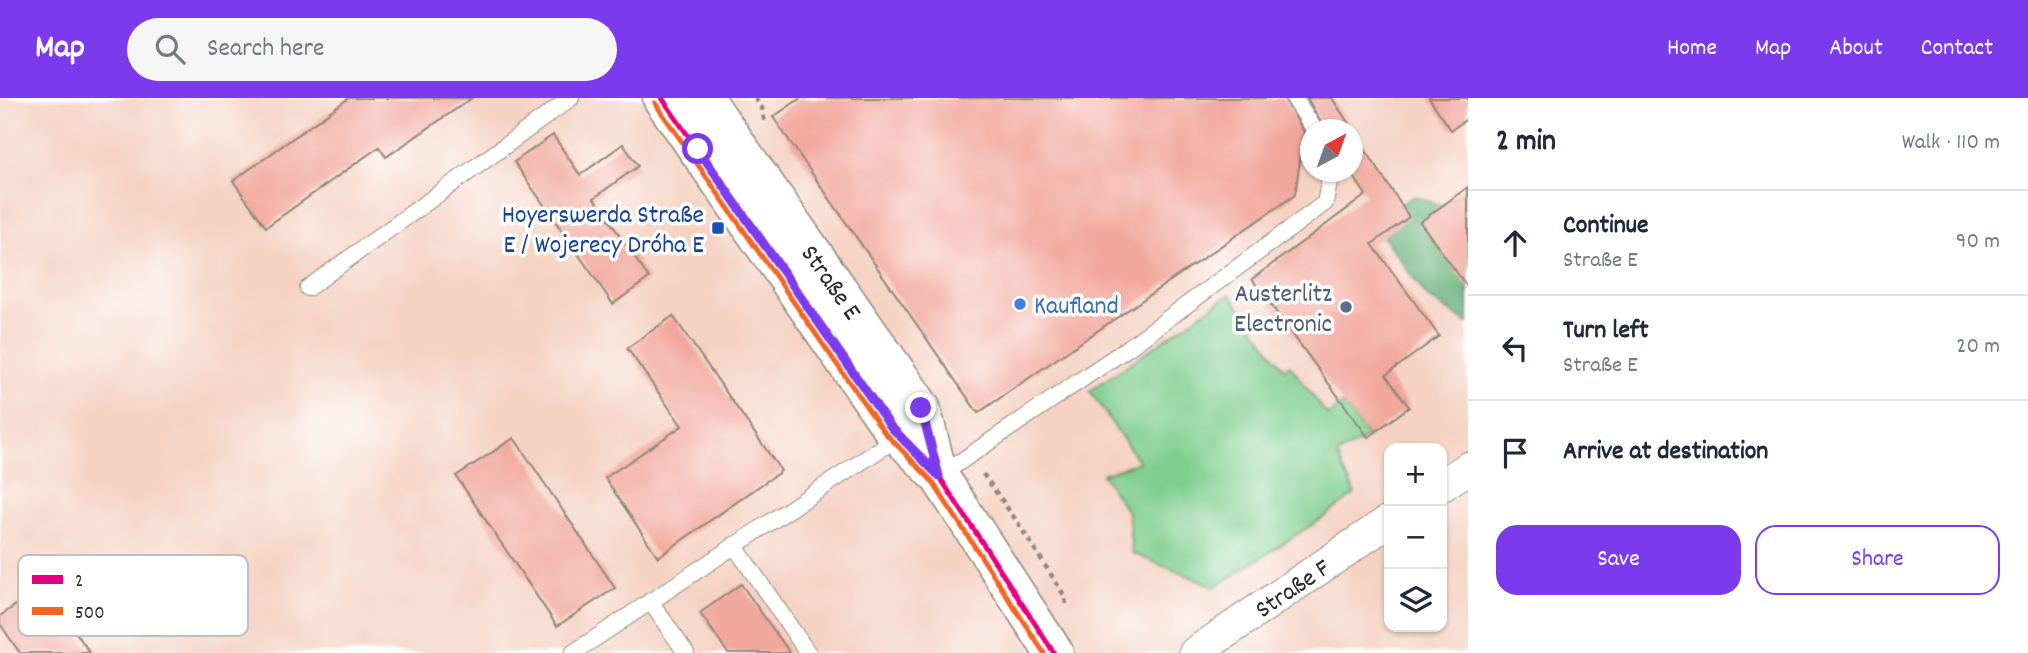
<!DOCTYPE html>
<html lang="en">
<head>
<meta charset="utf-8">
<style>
  :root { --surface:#fff; --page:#f6f6f7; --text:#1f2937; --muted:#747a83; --line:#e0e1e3; --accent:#7c3aed }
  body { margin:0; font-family:Dekko,sans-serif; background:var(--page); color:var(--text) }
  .controls { position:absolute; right:21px; bottom:21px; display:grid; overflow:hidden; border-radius:14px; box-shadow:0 2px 5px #0004 }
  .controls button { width:63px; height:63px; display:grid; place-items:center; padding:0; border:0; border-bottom:2px solid var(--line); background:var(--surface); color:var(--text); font:35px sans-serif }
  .compass { position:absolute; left:1300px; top:21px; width:63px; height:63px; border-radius:50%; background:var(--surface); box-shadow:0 2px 5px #0004; rotate:41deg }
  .stop { position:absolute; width:21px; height:21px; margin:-16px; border:5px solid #7c3aed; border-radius:50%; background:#fff }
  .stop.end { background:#7c3aed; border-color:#fff; box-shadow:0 2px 7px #0008 }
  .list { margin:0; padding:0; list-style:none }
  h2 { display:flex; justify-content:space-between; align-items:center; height:91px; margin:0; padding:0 28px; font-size:30px }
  h2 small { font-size:23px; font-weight:400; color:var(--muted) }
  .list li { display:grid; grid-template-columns:46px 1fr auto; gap:21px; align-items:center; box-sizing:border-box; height:105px; padding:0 28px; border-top:2px solid var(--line) }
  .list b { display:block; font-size:26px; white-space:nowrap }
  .list p { margin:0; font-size:23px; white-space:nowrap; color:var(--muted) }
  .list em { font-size:23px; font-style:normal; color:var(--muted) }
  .actions { display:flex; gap:14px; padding:21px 28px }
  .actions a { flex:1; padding:16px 0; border:2px solid var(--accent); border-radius:21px; text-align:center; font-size:24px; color:var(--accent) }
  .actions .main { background:var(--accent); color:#fff }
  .icon { flex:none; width:38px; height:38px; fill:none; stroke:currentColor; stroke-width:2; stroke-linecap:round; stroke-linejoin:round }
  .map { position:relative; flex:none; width:1468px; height:555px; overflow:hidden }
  header { display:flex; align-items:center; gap:42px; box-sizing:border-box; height:98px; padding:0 35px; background:var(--accent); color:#fff }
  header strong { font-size:33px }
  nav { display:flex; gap:38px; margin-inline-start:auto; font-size:24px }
  .search { width:490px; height:63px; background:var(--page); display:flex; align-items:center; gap:18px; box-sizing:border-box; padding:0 24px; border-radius:38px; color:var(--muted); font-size:26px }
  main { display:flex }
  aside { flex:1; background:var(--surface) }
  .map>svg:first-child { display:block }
  .built { fill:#f5d2c2; fill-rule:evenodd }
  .green { fill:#7fce8e; stroke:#557c5c; stroke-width:2 }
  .forest { fill:#67b179; stroke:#496e52; stroke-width:2 }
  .building { fill:#f2a79c }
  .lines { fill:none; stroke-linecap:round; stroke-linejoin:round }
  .lane-casing { stroke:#90877a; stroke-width:18 }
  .street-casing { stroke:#90877a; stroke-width:34 }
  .secondary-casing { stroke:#90877a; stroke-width:41 }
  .path { stroke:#90877a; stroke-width:4.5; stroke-dasharray:5 5; stroke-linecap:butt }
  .lane { stroke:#fff; stroke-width:16 }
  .street { stroke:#fff; stroke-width:32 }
  .secondary { stroke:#fff; stroke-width:38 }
  .bus-1-casing { stroke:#fff; stroke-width:10 }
  .bus-2-casing { stroke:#fff; stroke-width:10 }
  .bus-1 { stroke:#e5007d; stroke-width:5 }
  .bus-2 { stroke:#f26522; stroke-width:5 }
  .route { stroke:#7c3aed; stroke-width:9 }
  .transit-dot { fill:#1a4fb4; stroke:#fff; stroke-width:2.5 }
  .shop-dot { fill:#3f7fe0; stroke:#fff; stroke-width:2.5 }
  .service-dot { fill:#5c6f8a; stroke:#fff; stroke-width:2.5 }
  .labels { text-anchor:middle; stroke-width:7; stroke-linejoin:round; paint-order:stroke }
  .transit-label { font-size:26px; fill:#164399; stroke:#fff; text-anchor:end }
  .street-label { font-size:26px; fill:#2b2b2b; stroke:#fff }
  .service-label { font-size:26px; fill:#4e5e75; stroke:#fff; text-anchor:end }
  .shop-label { font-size:26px; fill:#366cbe; stroke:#fff; text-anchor:start }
  .key { fill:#fff; stroke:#bfbfbf; stroke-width:2 }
  .key-label { font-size:19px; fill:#2b2b2b }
</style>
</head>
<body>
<header>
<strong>Map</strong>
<div class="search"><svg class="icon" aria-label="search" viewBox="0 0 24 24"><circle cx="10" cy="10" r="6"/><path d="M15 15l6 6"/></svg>Search here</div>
<nav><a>Home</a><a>Map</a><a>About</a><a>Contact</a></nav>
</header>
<main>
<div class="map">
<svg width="1468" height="555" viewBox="0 0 1468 555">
  <rect width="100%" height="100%" fill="#fff"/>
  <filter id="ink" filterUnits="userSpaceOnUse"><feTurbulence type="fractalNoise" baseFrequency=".0143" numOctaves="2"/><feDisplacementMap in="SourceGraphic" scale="14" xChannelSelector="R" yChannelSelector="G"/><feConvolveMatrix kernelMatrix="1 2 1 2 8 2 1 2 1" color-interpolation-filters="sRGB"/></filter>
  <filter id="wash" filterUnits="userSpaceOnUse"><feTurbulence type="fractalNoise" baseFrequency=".00686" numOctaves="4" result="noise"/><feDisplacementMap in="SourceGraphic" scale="28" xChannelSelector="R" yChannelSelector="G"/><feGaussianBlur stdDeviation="1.57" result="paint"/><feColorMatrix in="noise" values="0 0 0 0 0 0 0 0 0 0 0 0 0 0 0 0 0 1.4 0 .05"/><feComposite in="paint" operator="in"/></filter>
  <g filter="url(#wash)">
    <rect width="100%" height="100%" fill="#f5e3ca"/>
    <!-- built -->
    <path class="built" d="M 0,0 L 1468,0 L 1468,555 L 0,555 ZM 1310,32 L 1352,32 L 1352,74 L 1310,74 ZM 1389,350 L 1442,350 L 1442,529 L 1389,529 Z"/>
    <!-- green -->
    <path class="green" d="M 1230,196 L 1284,271 L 1290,267 L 1327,317 L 1344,306 L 1368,339 L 1337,357 L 1355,396 L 1324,419 L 1215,489 L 1132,455 L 1128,415 L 1102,376 L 1139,364 L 1090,293 Z"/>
    <!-- forest -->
    <path class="forest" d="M 1468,89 L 1468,225 L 1428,200 L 1383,138 L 1380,119 L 1414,98 L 1443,108 Z"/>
    <g id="blocks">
      <!-- building -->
      <path class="building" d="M 349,0 L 472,0 L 386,59 L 379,49 L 266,129 L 233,83 Z
        M 801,0 L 1284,0 L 1304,34 L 1295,97 L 978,315 L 773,19 Z
        M 1307,0 L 1332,0 L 1409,119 L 1372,146 L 1439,238 L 1386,277 L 1409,309 L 1368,339 L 1252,181 L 1366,97 L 1351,74 L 1353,74 L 1353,32 L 1325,32 Z
        M 1429,0 L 1468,0 L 1468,20 L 1451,32 Z
        M 553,37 L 580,77 L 623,46 L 638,68 L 594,100 L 649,180 L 613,206 L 514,64 Z
        M 1468,89 L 1468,190 L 1420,124 Z
        M 673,218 L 781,373 L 658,459 L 605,380 L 682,328 L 627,250 Z
        M 514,340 L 615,490 L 557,528 L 456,378 Z
        M 741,486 L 790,555 L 728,555 L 700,515 Z
        M 44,488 L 90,555 L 20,555 L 0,526 L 0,518 Z"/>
    </g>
  </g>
  <g filter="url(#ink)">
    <use href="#blocks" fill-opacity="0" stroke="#90877a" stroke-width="2"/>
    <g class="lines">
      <defs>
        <path id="lane" d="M 1294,0 L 1315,32
          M 308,190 L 571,0
          M 939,378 L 1128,250 L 1325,105 L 1331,74
          M 734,447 L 808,555
          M 650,503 L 686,555
          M 573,555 L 900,338"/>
        <g id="street">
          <path d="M 1442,387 L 1468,370"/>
          <path id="s1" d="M 1195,555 L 1389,423"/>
        </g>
        <g id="secondary">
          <path d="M 662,0 L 891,329 L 939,378 L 1054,555"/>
          <path id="s2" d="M 704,0 L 921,310 L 938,376"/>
        </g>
      </defs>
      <!-- lane casing -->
      <use href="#lane" class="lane-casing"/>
      <!-- street casing -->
      <use href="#street" class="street-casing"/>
      <!-- secondary casing -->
      <use href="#secondary" class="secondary-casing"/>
      <!-- path -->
      <path class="path" d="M 755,0 L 762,10 L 765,26
        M 983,376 L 1018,425 L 1064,497 L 1067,510"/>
      <!-- lane -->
      <use href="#lane" class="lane"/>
      <!-- street -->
      <use href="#street" class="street"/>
      <!-- secondary -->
      <use href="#secondary" class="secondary"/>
      <defs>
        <path id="bus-1" d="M 662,0 L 891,329 L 939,378 L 1054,555"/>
        <path id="bus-2" d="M 655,5 L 884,334 L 932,383 L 1044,555"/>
      </defs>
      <!-- bus-1 casing -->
      <use href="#bus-1" class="bus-1-casing"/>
      <!-- bus-2 casing -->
      <use href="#bus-2" class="bus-2-casing"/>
      <!-- bus-1 -->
      <use href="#bus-1" class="bus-1"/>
      <!-- bus-2 -->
      <use href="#bus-2" class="bus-2"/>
    </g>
  </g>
  <g class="lines" filter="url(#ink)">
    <!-- route -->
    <path class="route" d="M 698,51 L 891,329 L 939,378 L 921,310"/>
  </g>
  <!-- markers -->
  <rect class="transit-dot" x="711" y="123" width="14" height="14" rx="3.5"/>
  <circle class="shop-dot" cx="1020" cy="206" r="7"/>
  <circle class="service-dot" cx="1346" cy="209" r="7"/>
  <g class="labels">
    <!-- transit labels -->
    <g class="transit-label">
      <text x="704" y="124">Hoyerswerda Straße<tspan x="704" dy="30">E / Wojerecy Dróha E</tspan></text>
    </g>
    <!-- street labels -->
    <g class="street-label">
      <text dy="9" stroke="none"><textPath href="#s2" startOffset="224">Straße E</textPath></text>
      <text dy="9" stroke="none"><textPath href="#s1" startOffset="117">Straße F</textPath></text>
    </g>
    <!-- service labels -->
    <g class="service-label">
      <text x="1332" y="203">Austerlitz<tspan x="1332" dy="30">Electronic</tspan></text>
    </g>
    <!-- shop labels -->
    <g class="shop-label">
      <text x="1034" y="215">Kaufland</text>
    </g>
  </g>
  <!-- legend -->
  <rect x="18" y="457" width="230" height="81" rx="10" class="key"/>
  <rect x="32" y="477" width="31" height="9" fill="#e5007d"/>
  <rect x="32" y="509" width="31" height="8" fill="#f26522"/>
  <g class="key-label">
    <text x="75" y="488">2</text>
    <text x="75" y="520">500</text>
  </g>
</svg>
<div class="controls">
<button>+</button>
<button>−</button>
<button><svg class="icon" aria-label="layers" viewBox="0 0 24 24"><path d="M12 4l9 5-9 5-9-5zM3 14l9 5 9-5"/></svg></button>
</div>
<svg class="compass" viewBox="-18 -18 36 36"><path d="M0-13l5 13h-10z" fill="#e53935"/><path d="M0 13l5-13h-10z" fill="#747a83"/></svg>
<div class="stop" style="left:698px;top:51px"></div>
<div class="stop end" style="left:921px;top:310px"></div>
</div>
<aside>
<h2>2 min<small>Walk · 110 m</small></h2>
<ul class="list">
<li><svg class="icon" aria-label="ahead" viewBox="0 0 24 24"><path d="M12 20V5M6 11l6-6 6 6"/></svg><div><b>Continue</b><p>Straße E</p></div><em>90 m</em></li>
<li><svg class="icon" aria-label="left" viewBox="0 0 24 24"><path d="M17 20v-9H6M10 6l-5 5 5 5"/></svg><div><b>Turn left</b><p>Straße E</p></div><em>20 m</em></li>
<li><svg class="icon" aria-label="arrive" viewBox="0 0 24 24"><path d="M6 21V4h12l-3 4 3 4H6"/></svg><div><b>Arrive at destination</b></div></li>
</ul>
<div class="actions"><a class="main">Save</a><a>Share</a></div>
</aside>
</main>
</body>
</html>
